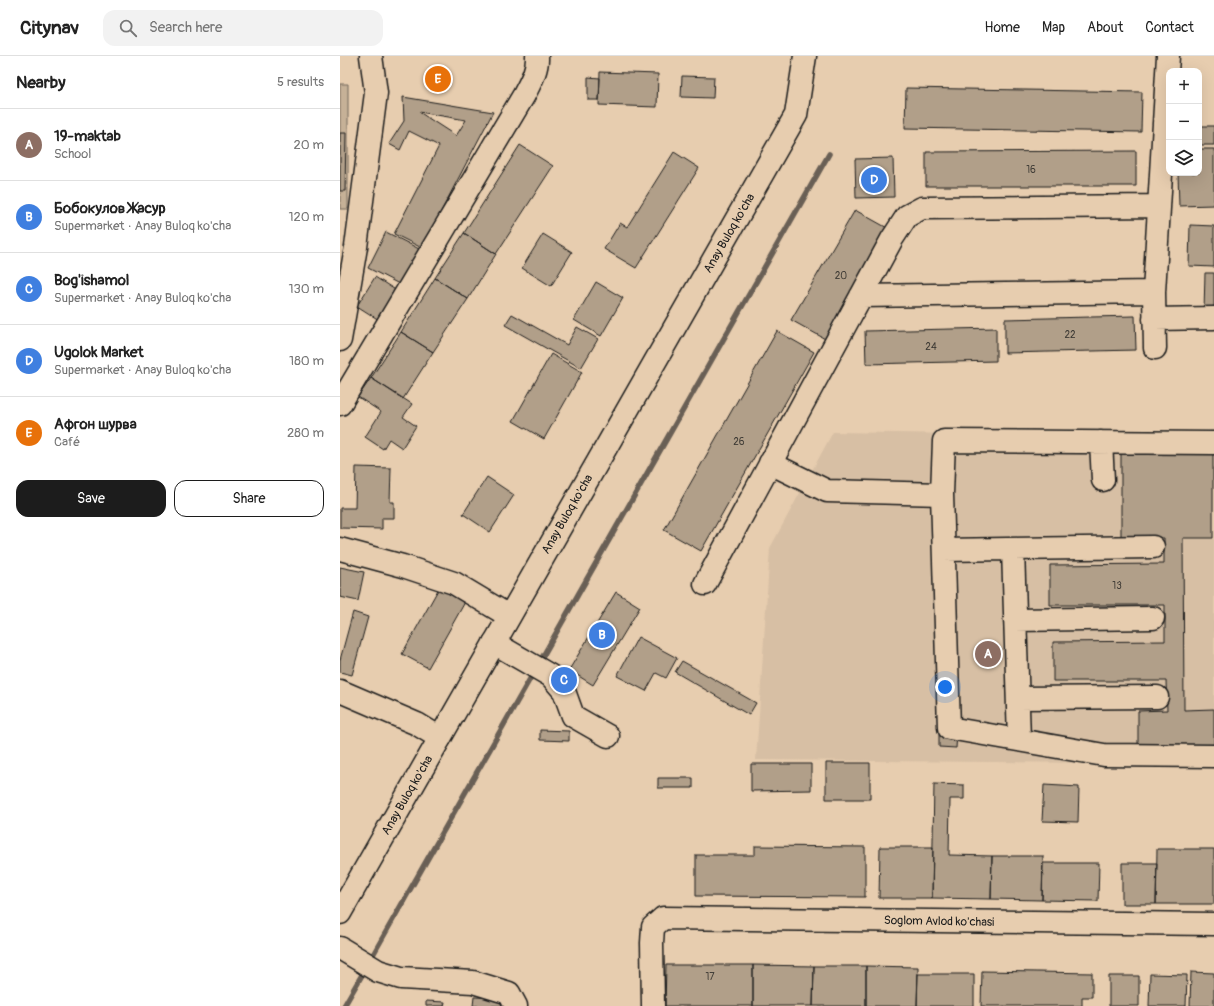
<!DOCTYPE html>
<html lang="en">
<head>
<meta charset="utf-8">
<style>
  :root { --surface:#fff; --page:#f2f2f2; --text:#222; --muted:#767676; --line:#e0e0e0; --accent:#1c1c1c }
  body { margin:0; font-family:Pangolin,sans-serif; background:var(--page); color:var(--text) }
  .controls { position:absolute; right:12px; top:12px; display:grid; overflow:hidden; border-radius:8px; box-shadow:0 4px 16px #0002 }
  .controls button { width:36px; height:36px; display:grid; place-items:center; padding:0; border:0; border-bottom:1px solid var(--line); background:var(--surface); color:var(--text); font:20px sans-serif }
  .you { position:absolute; left:605px; top:631px; width:14px; height:14px; margin:-10px; border:3px solid #fff; border-radius:50%; background:#1a73e8; box-shadow:0 0 0 6px #1a73e833 }
  .badge { display:grid; place-items:center; width:26px; height:26px; border-radius:50%; background:var(--accent); color:#fff; font-size:13px; font-weight:700 }
  .pin { position:absolute; translate:-50% -50%; border:2px solid #fff; box-shadow:0 1px 4px #0006 }
  .list { margin:0; padding:0; list-style:none }
  h2 { display:flex; justify-content:space-between; align-items:center; height:52px; margin:0; padding:0 16px; font-size:17px }
  h2 small { font-size:13px; font-weight:400; color:var(--muted) }
  .list li { display:grid; grid-template-columns:26px 1fr auto; gap:12px; align-items:center; box-sizing:border-box; height:72px; padding:0 16px; border-top:1px solid var(--line) }
  .list b { display:block; font-size:15px; white-space:nowrap }
  .list p { margin:0; font-size:13px; white-space:nowrap; color:var(--muted) }
  .list em { font-size:13px; font-style:normal; color:var(--muted) }
  .actions { display:flex; gap:8px; padding:12px 16px }
  .actions a { flex:1; padding:9px 0; border:1px solid var(--accent); border-radius:12px; text-align:center; font-size:14px; color:var(--accent) }
  .actions .main { background:var(--accent); color:#fff }
  .icon { flex:none; width:22px; height:22px; fill:none; stroke:currentColor; stroke-width:2; stroke-linecap:round; stroke-linejoin:round }
  .map { position:relative; flex:none; width:874px; height:950px; overflow:hidden }
  header { display:flex; align-items:center; gap:24px; box-sizing:border-box; height:56px; padding:0 20px; background:var(--surface); border-bottom:1px solid var(--line) }
  header strong { font-size:19px }
  nav { display:flex; gap:22px; margin-inline-start:auto; font-size:14px }
  .search { width:280px; height:36px; background:var(--page); display:flex; align-items:center; gap:10px; box-sizing:border-box; padding:0 14px; border-radius:12px; color:var(--muted); font-size:15px }
  main { display:flex }
  aside { flex:1; background:var(--surface) }
  .map>svg:first-child { display:block }
  .built { fill:#d7bfa4 }
  .green { fill:#c6b197; stroke:#71665a }
  .lines { fill:none; stroke-linecap:round; stroke-linejoin:round }
  .stream { stroke:#695f54; stroke-width:5.5 }
  .building { fill:#b19f89; stroke:#1c1c1c; fill-rule:evenodd }
  .minor-casing { stroke:#1c1c1c; stroke-width:25 }
  .major-casing { stroke:#1c1c1c; stroke-width:25 }
  .minor { stroke:#e7cdaf; stroke-width:22 }
  .major { stroke:#e7cdaf; stroke-width:22 }
  .labels { text-anchor:middle; stroke-width:3; stroke-linejoin:round; paint-order:stroke }
  .number-label { font-size:10px; fill:#413d37 }
  .street-label { font-size:12px; fill:#1c1c1c; stroke:#e7cdaf }
</style>
</head>
<body>
<header>
<strong>Citynav</strong>
<div class="search"><svg class="icon" aria-label="search" viewBox="0 0 24 24"><circle cx="10" cy="10" r="6"/><path d="M15 15l6 6"/></svg>Search here</div>
<nav><a>Home</a><a>Map</a><a>About</a><a>Contact</a></nav>
</header>
<main>
<aside>
<h2>Nearby<small>5 results</small></h2>
<ul class="list">
<li><span class="badge" style="background:#8d6e63">A</span><div><b>19-maktab</b><p>School</p></div><em>20 m</em></li>
<li><span class="badge" style="background:#3f7fe0">B</span><div><b>Бобокулов Жасур</b><p>Supermarket · Anay Buloq ko'cha</p></div><em>120 m</em></li>
<li><span class="badge" style="background:#3f7fe0">C</span><div><b>Bog'ishamol</b><p>Supermarket · Anay Buloq ko'cha</p></div><em>130 m</em></li>
<li><span class="badge" style="background:#3f7fe0">D</span><div><b>Ugolok Market</b><p>Supermarket · Anay Buloq ko'cha</p></div><em>180 m</em></li>
<li><span class="badge" style="background:#e8710a">E</span><div><b>Афгон шурва</b><p>Café</p></div><em>280 m</em></li>
</ul>
<div class="actions"><a class="main">Save</a><a>Share</a></div>
</aside>
<div class="map">
<svg width="874" height="950" viewBox="0 0 874 950">
  <rect width="100%" height="100%" fill="#e7cdaf"/>
  <filter id="ink" filterUnits="userSpaceOnUse"><feTurbulence type="fractalNoise" baseFrequency=".025" numOctaves="2"/><feDisplacementMap in="SourceGraphic" scale="8" xChannelSelector="R" yChannelSelector="G"/><feConvolveMatrix kernelMatrix="1 2 1 2 8 2 1 2 1" color-interpolation-filters="sRGB"/></filter>
  <g filter="url(#ink)">
    <!-- built -->
    <path class="built" d="M 493,376 L 874,382 L 874,708 L 416,704 L 430,492 Z"/>
    <!-- green -->
    <path class="green" d="M 0,28 L 8,28 L 8,153 L 0,153 Z"/>
    <g class="lines">
      <!-- stream -->
      <path class="stream" d="M 199,607 L 489,98
        M 30,904 L 195,614
        M 4,950 L 26,912"/>
    </g>
    <!-- building -->
    <path class="building" d="M 260,16 L 318,18 L 317,51 L 259,49 Z
      M 342,20 L 374,21 L 373,42 L 341,41 Z
      M 248,21 L 260,22 L 259,44 L 248,44 Z
      M 566,32 L 802,36 L 801,76 L 565,72 Z
      M 63,41 L 153,56 L 82,192 L 54,178 L 99,90 L 69,75 L 60,94 L 49,88 L 64,65 ZM 79,56 L 126,64 L 116,80 Z
      M 859,70 L 874,70 L 874,89 L 859,89 Z
      M 0,77 L 6,77 L 5,135 L 0,135 Z
      M 180,89 L 213,110 L 156,198 L 124,177 Z
      M 859,93 L 874,93 L 874,149 L 839,150 L 838,117 L 859,117 Z
      M 796,95 L 796,130 L 586,130 L 586,96 Z
      M 334,96 L 359,112 L 296,212 L 264,193 L 280,167 L 287,171 Z
      M 553,102 L 554,141 L 516,142 L 515,103 Z
      M 515,154 L 551,174 L 487,284 L 451,264 Z
      M 850,169 L 874,170 L 874,211 L 849,210 Z
      M 46,176 L 81,194 L 63,230 L 28,212 Z
      M 124,177 L 156,198 L 128,243 L 95,222 Z
      M 203,178 L 232,196 L 211,230 L 182,212 Z
      M 865,217 L 874,217 L 874,255 L 864,255 Z
      M 35,221 L 57,235 L 39,264 L 17,250 Z
      M 95,222 L 128,243 L 93,296 L 61,276 Z
      M 256,226 L 283,242 L 261,280 L 234,264 Z
      M 172,258 L 227,289 L 237,271 L 258,283 L 241,312 L 165,269 Z
      M 795,260 L 796,294 L 665,297 L 665,263 Z
      M 656,272 L 656,305 L 526,308 L 525,275 Z
      M 437,275 L 474,296 L 361,495 L 324,474 Z
      M 61,276 L 93,296 L 63,343 L 31,322 Z
      M 211,298 L 242,316 L 204,383 L 173,365 Z
      M 31,322 L 72,348 L 63,361 L 76,370 L 62,392 L 49,383 L 43,393 L 25,381 L 41,356 L 18,341 Z
      M 781,391 L 873,391 L 873,482 L 843,482 L 844,654 L 874,653 L 874,691 L 798,691 L 798,655 L 827,654 L 826,625 L 713,625 L 713,586 L 825,585 L 825,549 L 710,549 L 710,509 L 824,508 L 824,482 L 781,482 Z
      M 16,411 L 51,412 L 50,446 L 54,446 L 54,462 L 42,462 L 42,473 L 0,472 L 0,452 L 15,452 Z
      M 147,421 L 174,439 L 150,476 L 123,458 Z
      M 0,511 L 24,516 L 18,545 L 0,541 Z
      M 99,532 L 125,546 L 88,612 L 62,598 Z
      M 276,536 L 300,551 L 253,629 L 229,614 Z
      M 13,556 L 28,561 L 12,619 L 0,616 L 0,604 Z
      M 298,581 L 337,602 L 326,622 L 316,617 L 306,635 L 277,620 Z
      M 342,605 L 416,647 L 409,659 L 335,616 Z
      M 200,674 L 229,675 L 229,685 L 200,684 Z
      M 599,676 L 617,676 L 616,692 L 599,691 Z
      M 486,707 L 530,707 L 530,743 L 486,743 Z
      M 411,708 L 471,708 L 471,734 L 411,735 Z
      M 318,722 L 353,722 L 353,732 L 318,732 Z
      M 594,728 L 624,729 L 624,743 L 610,743 L 609,799 L 652,800 L 651,843 L 592,842 Z
      M 704,729 L 739,731 L 738,766 L 702,765 Z
      M 415,790 L 525,791 L 525,841 L 356,840 L 356,799 L 415,799 Z
      M 540,791 L 593,791 L 592,842 L 539,842 Z
      M 817,793 L 874,793 L 874,848 L 816,848 Z
      M 652,800 L 703,800 L 702,844 L 651,843 Z
      M 703,807 L 759,807 L 758,845 L 702,844 Z
      M 782,807 L 817,807 L 816,848 L 782,848 Z
      M 326,909 L 413,909 L 413,950 L 325,950 Z
      M 413,909 L 474,910 L 473,950 L 413,950 Z
      M 474,910 L 526,910 L 526,950 L 473,950 Z
      M 526,910 L 578,911 L 577,950 L 526,950 Z
      M 642,915 L 752,917 L 752,941 L 742,941 L 742,950 L 641,950 Z
      M 851,916 L 874,917 L 874,950 L 850,950 Z
      M 578,918 L 634,918 L 634,950 L 577,950 Z
      M 810,918 L 847,919 L 846,950 L 809,950 Z
      M 769,920 L 799,920 L 799,950 L 769,950 Z
      M 134,941 L 165,942 L 165,950 L 133,950 Z
      M 86,945 L 105,946 L 104,950 L 86,950 Z"/>
    <g class="lines">
      <defs>
        <path id="minor" d="M 521,240 L 814,236
          M 814,263 L 874,262
          M 0,284 L 16,191 L 36,37 L 31,0
          M 815,292 L 814,236 L 828,0
          M 0,348 L 184,39 C 190,27 198,14 197,0
          M 761,386 L 763,424
          M 874,387 L 604,385 L 602,438 L 609,672 L 764,699 L 874,700
          M 430,407 L 487,435 L 602,438
          M 0,493 L 63,510 L 114,527 L 169,560
          M 673,493 L 679,684
          M 604,494 L 813,491
          M 365,528 L 552,183 L 567,160 L 582,152 L 819,150
          M 675,564 L 813,562
          M 154,587 L 211,620 L 224,635 L 233,660 L 268,680
          M 0,635 L 77,668 L 100,682
          M 678,642 L 817,641
          M 0,892 L 38,915 L 61,922 L 133,926 L 169,937 L 176,950
          M 313,950 L 312,887 L 313,871 L 323,862 L 874,868"/>
        <path id="major" d="M 0,857 L 456,59 L 465,0"/>
      </defs>
      <!-- minor casing -->
      <use href="#minor" class="minor-casing"/>
      <!-- major casing -->
      <use href="#major" class="major-casing"/>
      <!-- minor -->
      <use href="#minor" class="minor"/>
      <!-- major -->
      <use href="#major" class="major"/>
    </g>
  </g>
  <g class="labels">
    <!-- number labels -->
    <g class="number-label">
      <text x="691" y="117">16</text>
      <text x="501" y="223">20</text>
      <text x="730" y="282">22</text>
      <text x="591" y="294">24</text>
      <text x="399" y="389">26</text>
      <text x="777" y="533">13</text>
      <text x="370" y="924">17</text>
    </g>
    <!-- street labels -->
    <g class="street-label">
      <text transform="translate(389 177) rotate(-60)" y="4">Anay Buloq ko'cha</text>
      <text transform="translate(227 458) rotate(-60)" y="4">Anay Buloq ko'cha</text>
      <text transform="translate(67 739) rotate(-60)" y="4">Anay Buloq ko'cha</text>
      <text transform="translate(599 865) rotate(1)" y="4">Soglom Avlod ko'chasi</text>
    </g>
  </g>
</svg>
<div class="controls">
<button>+</button>
<button>−</button>
<button><svg class="icon" aria-label="layers" viewBox="0 0 24 24"><path d="M12 4l9 5-9 5-9-5zM3 14l9 5 9-5"/></svg></button>
</div>
<div class="you"></div>
<div class="pin badge" style="left:648px;top:598px;background:#8d6e63">A</div>
<div class="pin badge" style="left:262px;top:579px;background:#3f7fe0">B</div>
<div class="pin badge" style="left:224px;top:624px;background:#3f7fe0">C</div>
<div class="pin badge" style="left:534px;top:124px;background:#3f7fe0">D</div>
<div class="pin badge" style="left:98px;top:23px;background:#e8710a">E</div>
</div>
</main>
</body>
</html>
